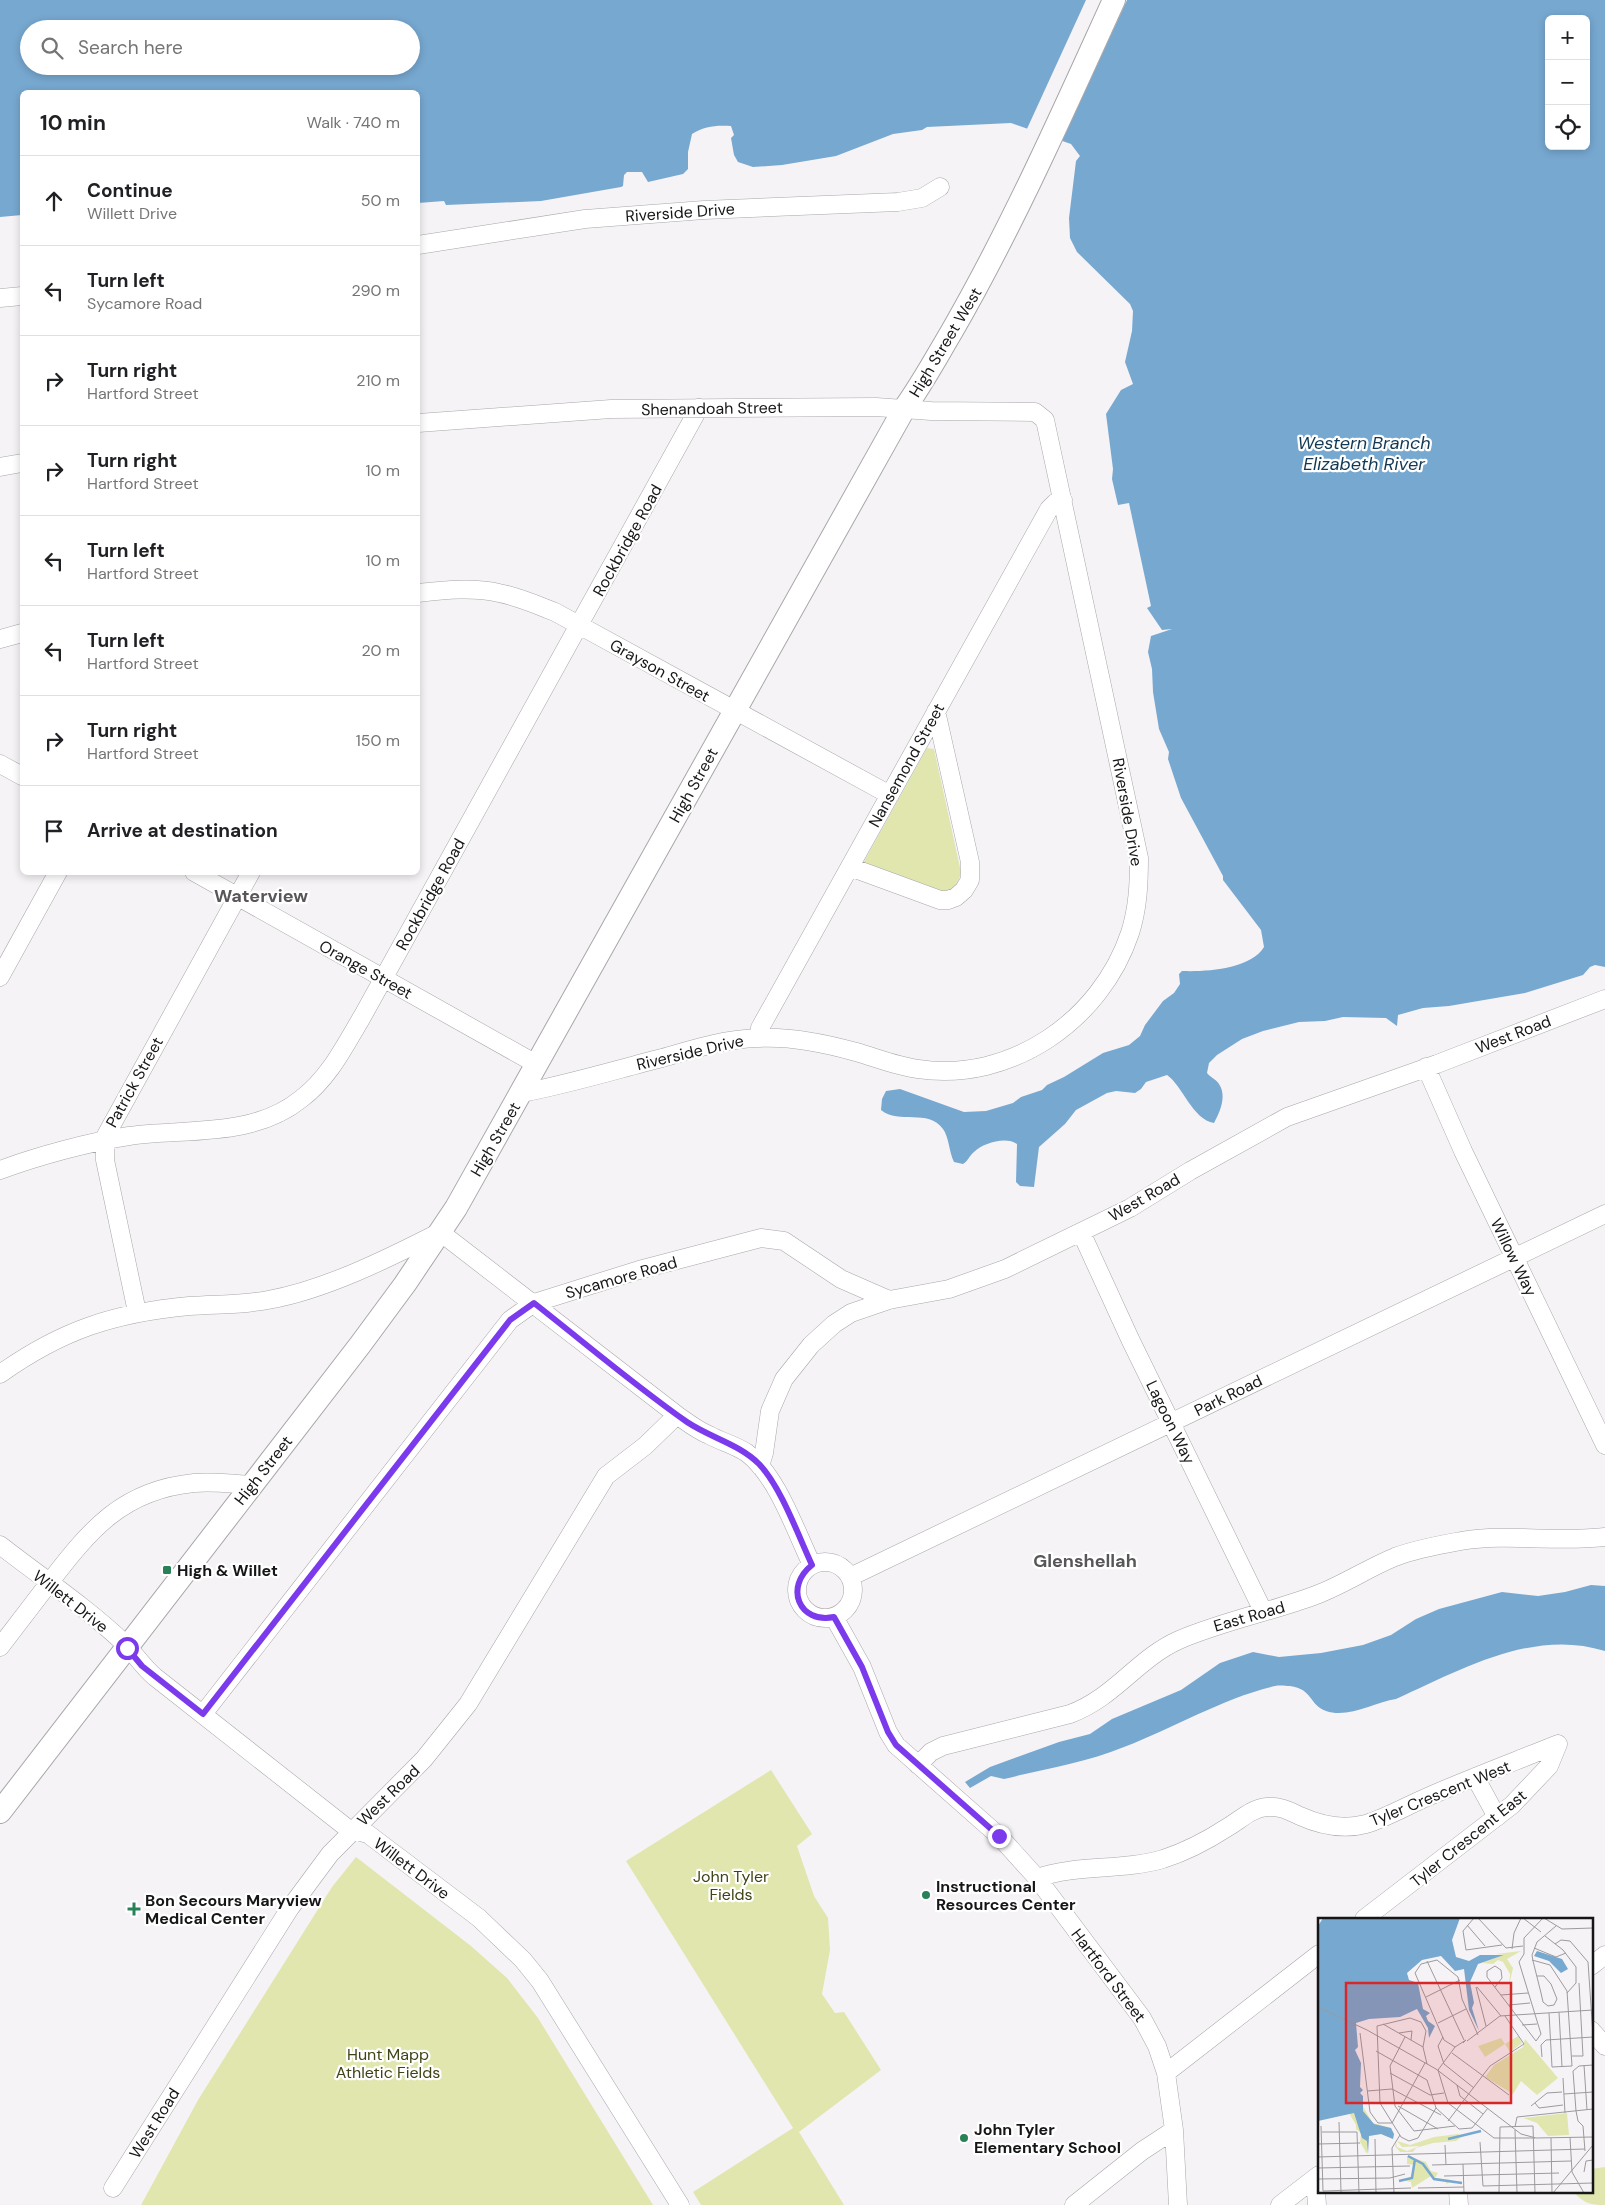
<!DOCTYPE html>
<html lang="en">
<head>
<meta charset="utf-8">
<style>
  :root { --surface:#fff; --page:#f6f6f6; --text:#202124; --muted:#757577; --line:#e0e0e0 }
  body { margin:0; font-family:"DM Sans",sans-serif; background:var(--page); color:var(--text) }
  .controls { position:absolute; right:15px; top:15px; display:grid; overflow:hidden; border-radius:8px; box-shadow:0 2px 8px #0003 }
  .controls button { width:45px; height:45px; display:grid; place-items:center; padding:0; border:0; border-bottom:1px solid var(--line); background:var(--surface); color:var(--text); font:25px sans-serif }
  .stop { position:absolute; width:15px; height:15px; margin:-11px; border:4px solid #7c3aed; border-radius:50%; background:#fff }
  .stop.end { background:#7c3aed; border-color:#fff; box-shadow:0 1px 5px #0008 }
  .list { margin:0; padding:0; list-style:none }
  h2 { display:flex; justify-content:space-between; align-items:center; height:65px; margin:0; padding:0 20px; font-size:21px }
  h2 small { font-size:16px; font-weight:400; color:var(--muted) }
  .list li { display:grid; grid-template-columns:32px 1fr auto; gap:15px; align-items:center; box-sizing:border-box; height:90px; padding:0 20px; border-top:1px solid var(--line) }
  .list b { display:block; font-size:19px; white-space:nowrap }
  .list p { margin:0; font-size:16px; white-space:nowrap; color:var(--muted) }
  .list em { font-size:16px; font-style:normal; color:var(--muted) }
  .icon { flex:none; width:28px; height:28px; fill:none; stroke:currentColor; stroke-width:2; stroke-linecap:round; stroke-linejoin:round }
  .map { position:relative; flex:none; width:1605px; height:2205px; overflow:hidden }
  .search { position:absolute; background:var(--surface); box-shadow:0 2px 8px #0003; left:20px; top:20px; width:400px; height:55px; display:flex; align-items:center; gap:12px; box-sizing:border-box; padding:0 18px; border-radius:28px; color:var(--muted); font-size:19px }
  .panel { position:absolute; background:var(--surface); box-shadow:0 2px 8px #0003; left:20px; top:90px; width:400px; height:785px; border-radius:8px }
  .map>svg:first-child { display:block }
  .green { fill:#e1e6af }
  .water { fill:#77a8d0; fill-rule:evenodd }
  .pier { fill:#f6f3f7 }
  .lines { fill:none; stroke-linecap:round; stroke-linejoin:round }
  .minor-casing { stroke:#a8a6aa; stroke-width:19 }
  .major-casing { stroke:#a8a6aa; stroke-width:24 }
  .minor { stroke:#fff; stroke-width:18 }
  .major { stroke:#fff; stroke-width:22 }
  .route { stroke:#7c3aed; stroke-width:6 }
  .poi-dot { fill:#298257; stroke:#fff; stroke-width:2 }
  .labels { text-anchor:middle; stroke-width:4.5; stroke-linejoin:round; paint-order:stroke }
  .street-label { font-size:16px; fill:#161517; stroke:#fff }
  .poi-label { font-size:16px; font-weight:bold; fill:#161517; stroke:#fff; text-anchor:start }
  .park-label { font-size:16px; fill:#414316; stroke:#fff }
  .water-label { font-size:18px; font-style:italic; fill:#123854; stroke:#fff }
  .neighbourhood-label { font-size:18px; font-weight:bold; fill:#59565a; stroke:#fff }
  .inset-river { fill:none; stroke:#77a8d0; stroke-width:2.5 }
  .inset-road { fill:none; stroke:#9c9a9d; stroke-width:1 }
  .view { fill:#d62828; fill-opacity:0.15; stroke:#d62828; stroke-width:2.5 }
  .inset-edge { fill:none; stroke:#161517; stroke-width:2.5 }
</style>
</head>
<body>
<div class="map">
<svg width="1605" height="2205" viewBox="0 0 1605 2205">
  <rect width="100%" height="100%" fill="#f6f3f7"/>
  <!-- green -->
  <path class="green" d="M 927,748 L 934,749 L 961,872 C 958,887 952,891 937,894 L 862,865 Z
    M 771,1770 L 812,1834 L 797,1846 L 814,1896 L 828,1918 L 830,1950 L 822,1994 L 835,2013 L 844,2012 L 881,2070 L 799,2132 L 844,2205 L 701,2205 L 693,2192 L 793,2128 L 626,1861 Z
    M 356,1857 L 471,1946 L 507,1978 L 538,2018 L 653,2205 L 141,2205 L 198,2100 L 332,1887 Z
    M 1605,2167 L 1605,2205 C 1590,2205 1583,2203 1573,2191 L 1591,2191 L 1591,2169 Z"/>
  <!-- water -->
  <path class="water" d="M 0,0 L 1605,0 L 1605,967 L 1595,965 L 1590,967 L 1583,975 L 1525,993 L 1449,1006 L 1423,1008 L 1398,1015 L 1397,1026 L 1386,1018 L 1343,1017 L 1325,1021 L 1299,1022 L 1263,1031 L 1242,1039 L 1217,1055 L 1209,1063 L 1207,1073 C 1210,1077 1216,1079 1219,1084 C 1227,1096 1220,1112 1214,1123 C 1193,1120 1182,1085 1167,1075 L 1146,1082 L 1141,1089 L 1135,1093 L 1116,1091 L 1107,1093 L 1076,1110 L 1065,1124 L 1039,1147 L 1034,1187 L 1020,1186 L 1016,1182 L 1017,1144 C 1006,1136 983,1143 974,1152 C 969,1156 968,1161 963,1164 L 954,1162 C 949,1152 949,1137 943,1129 C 928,1108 899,1125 881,1110 L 882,1099 L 886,1091 L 900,1089 L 964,1112 L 986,1111 L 1013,1103 L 1021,1097 L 1042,1090 L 1047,1085 L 1064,1077 L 1103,1053 L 1129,1045 L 1140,1036 L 1145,1025 L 1163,1001 L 1174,993 L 1180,984 L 1179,974 L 1182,971 C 1206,972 1251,969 1264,947 L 1261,930 L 1223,880 L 1223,876 L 1181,798 L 1168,759 L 1169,752 L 1159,729 L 1153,692 L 1152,669 L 1148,652 L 1151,636 L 1172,629 L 1162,630 L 1147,608 L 1151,606 L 1129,503 L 1118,505 L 1112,479 L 1113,469 L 1106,414 L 1121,390 L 1133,384 L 1125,362 L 1132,331 L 1133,311 L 1130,304 L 1077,252 L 1070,238 L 1069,218 L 1076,161 L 1080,156 L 1071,144 L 1011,123 L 927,127 L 922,130 L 893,134 L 836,156 L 782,165 L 753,167 L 738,162 L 734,155 L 731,138 L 734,135 L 731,126 C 716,125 705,126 692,134 L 688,152 L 688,169 L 683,174 L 648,182 L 642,172 L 627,172 L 624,175 L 623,186 L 621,187 L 541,201 L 446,205 L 444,201 L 418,203 L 418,92 L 22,92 L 22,215 L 0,217 ZM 1549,19 L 1586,19 L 1586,146 L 1549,146 ZM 29,29 L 411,29 L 411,66 L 29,66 Z
    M 1591,1585 L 1605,1586 L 1605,1651 C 1533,1628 1461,1670 1396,1699 C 1375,1702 1348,1719 1326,1711 C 1309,1705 1313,1689 1290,1686 C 1286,1686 1280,1685 1275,1686 C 1223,1698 1174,1728 1124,1747 C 1085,1763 1044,1769 1004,1779 L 991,1776 L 970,1788 L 965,1782 L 990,1767 L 1059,1742 L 1090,1734 L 1112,1719 L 1181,1690 L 1220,1663 L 1253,1652 L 1279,1657 L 1321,1653 L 1363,1645 L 1391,1635 L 1416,1619 L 1439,1609 L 1502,1592 L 1538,1596 L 1565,1592 Z"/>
  <!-- pier -->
  <path class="pier" d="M 1086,0 L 1127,0 L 1061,143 L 1026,131 Z"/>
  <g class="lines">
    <defs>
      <path id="minor" d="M 418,245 L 585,219 L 704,210 L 898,202 L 922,198 L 940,187
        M 0,298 L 22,296
        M 418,423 L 611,409 L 876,407 L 931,411 L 1035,412 L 1045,420 L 1139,858 C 1139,883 1138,908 1130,933 C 1101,1020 1011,1083 918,1069 C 896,1066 877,1058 856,1052 C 824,1043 791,1036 758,1038 C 725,1039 693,1049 662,1058 C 615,1070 569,1084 522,1093
        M 0,467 L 22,463
        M 418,593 C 445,590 473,587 499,593 C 519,597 537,605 555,612 L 890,795
        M 0,639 L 22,633
        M 0,764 L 22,776
        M 850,867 L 940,900 L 948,900 L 956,897 L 964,890 L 970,880 L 970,862 L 936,711
        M 194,872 L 538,1065
        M 0,977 L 58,872
        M 758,1038 L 760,1028 L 1049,509 L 1055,503 L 1063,500
        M 1426,1067 L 1463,1151 L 1605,1445
        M 0,1170 C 38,1156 89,1142 129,1136 C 186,1128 253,1138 301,1099 C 329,1078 344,1047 362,1017 L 699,408
        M 1081,1232 L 1130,1339 L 1263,1611
        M 137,1312 L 105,1160 L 105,1137 L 251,872
        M 0,1374 C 62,1330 114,1313 189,1306 C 216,1304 242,1305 268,1300 C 325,1290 389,1258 440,1232 L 677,1415 C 687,1422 697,1430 709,1435 C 722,1442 735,1445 747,1453 C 778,1477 795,1530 812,1565
        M 760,1466 L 764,1453 L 770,1411 L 784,1379 L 811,1345 L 834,1324 L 851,1313 L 889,1300 L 949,1289 L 1005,1269 L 1130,1208 L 1190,1171 L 1287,1117 L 1437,1064 L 1605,999
        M 0,1545 C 41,1577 86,1607 124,1643 C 135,1654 143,1667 155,1677 L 347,1828 L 368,1834 L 479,1918 L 523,1960 L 540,1981 L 680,2205
        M797 1590a28 28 0 1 1 56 0a28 28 0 1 1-56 0Z
        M 850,1577 L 1605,1214
        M 834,1617 L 862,1667 L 888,1732 L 896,1745 L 999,1836 L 1037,1878 L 1142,2018 L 1157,2046 L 1166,2073 L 1174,2130 L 1178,2205
        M 0,1647 C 16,1626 33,1604 49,1583 C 90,1530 122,1490 194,1483 C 213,1481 232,1484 251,1485
        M 203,1714 L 510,1320 L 534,1303 L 639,1270 L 761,1238 L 784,1241 L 841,1279 L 889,1300
        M 918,1765 L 931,1752 L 943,1746 L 1070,1714 C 1114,1698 1138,1658 1179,1640 C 1223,1621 1271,1612 1316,1595 C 1343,1585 1368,1568 1395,1557 C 1416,1549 1439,1545 1461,1541 C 1509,1533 1557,1543 1605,1537
        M 1475,1777 L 1497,1817
        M 1037,1878 C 1077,1864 1122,1871 1163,1859 C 1185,1852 1208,1840 1228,1827 C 1240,1820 1252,1808 1267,1807 C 1280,1806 1289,1811 1300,1816 C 1320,1825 1344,1830 1366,1824 C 1388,1817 1410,1804 1432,1795 C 1473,1777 1516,1761 1558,1744
        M 1364,1919 L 1512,1805 L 1549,1766 L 1558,1744
        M 1591,1966 L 1605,1955
        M 1591,2030 L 1605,2046
        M 1166,2073 L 1319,1954
        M 1315,2178 L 1317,2205
        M 113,2188 L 290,1908 L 330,1854 L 424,1759 L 468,1704 L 606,1476 L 645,1446 L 677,1415
        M 1458,2191 L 1459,2205
        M 1074,2205 L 1142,2151 L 1174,2130
        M 1280,2205 L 1319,2175"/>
      <path id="major" d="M 0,1812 L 360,1345 L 405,1284 L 456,1208 L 904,409 C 922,384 936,358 952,331 C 1013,225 1063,112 1114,0"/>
    </defs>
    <!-- minor casing -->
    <use href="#minor" class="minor-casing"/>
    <!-- major casing -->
    <use href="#major" class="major-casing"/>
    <!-- minor -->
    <use href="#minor" class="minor"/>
    <!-- major -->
    <use href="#major" class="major"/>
  </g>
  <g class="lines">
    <!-- route -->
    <path class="route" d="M 127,1648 L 142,1666 L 203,1714 L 510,1320 L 534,1303 C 585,1343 634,1385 687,1422 C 711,1438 739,1444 759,1464 C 781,1487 798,1535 812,1565 C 784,1587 799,1624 834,1617 L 862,1667 L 888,1732 L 896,1745 L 999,1836"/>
  </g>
  <!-- markers -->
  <g class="poi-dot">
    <rect x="162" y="1565" width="10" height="10" rx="2.5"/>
    <circle cx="926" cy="1895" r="5"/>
    <path d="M131.5 1901.5h5v5h5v5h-5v5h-5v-5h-5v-5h5z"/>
    <circle cx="964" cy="2138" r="5"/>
  </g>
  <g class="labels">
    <!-- street labels -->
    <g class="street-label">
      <text transform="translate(680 212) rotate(-4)" y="6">Riverside Drive</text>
      <text transform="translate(945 342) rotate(-59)" y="6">High Street West</text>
      <text transform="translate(712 408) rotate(-1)" y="6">Shenandoah Street</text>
      <text transform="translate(627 540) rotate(-61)" y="6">Rockbridge Road</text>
      <text transform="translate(660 670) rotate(29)" y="6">Grayson Street</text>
      <text transform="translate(906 765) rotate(-61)" y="6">Nansemond Street</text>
      <text transform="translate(693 785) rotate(-61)" y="6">High Street</text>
      <text transform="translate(1128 812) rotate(80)" y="6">Riverside Drive</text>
      <text transform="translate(430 894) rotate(-61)" y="6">Rockbridge Road</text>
      <text transform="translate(366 969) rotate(29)" y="6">Orange Street</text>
      <text transform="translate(1513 1034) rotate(-21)" y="6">West Road</text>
      <text transform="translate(690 1052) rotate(-13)" y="6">Riverside Drive</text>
      <text transform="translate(134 1082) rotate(-61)" y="6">Patrick Street</text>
      <text transform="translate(495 1139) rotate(-60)" y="6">High Street</text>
      <text transform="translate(1144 1197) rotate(-30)" y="6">West Road</text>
      <text transform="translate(1514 1257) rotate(64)" y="6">Willow Way</text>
      <text transform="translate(621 1277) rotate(-16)" y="6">Sycamore Road</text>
      <text transform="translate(1228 1395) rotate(-26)" y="6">Park Road</text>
      <text transform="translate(1171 1422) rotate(64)" y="6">Lagoon Way</text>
      <text transform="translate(263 1470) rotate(-52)" y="6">High Street</text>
      <text transform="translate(71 1601) rotate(38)" y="6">Willett Drive</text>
      <text transform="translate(1249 1616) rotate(-16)" y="6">East Road</text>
      <text transform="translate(1440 1793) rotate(-22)" y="6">Tyler Crescent West</text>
      <text transform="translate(388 1795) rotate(-44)" y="6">West Road</text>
      <text transform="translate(1468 1838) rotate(-39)" y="6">Tyler Crescent East</text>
      <text transform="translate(412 1868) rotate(37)" y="6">Willett Drive</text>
      <text transform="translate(1109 1975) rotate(53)" y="6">Hartford Street</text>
      <text transform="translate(154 2123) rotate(-58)" y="6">West Road</text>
    </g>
    <!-- poi labels -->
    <g class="poi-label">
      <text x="177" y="1576">High &amp; Willet</text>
      <text x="936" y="1892">Instructional<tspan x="936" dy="18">Resources Center</tspan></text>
      <text x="145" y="1906">Bon Secours Maryview<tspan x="145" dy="18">Medical Center</tspan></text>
      <text x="974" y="2135">John Tyler<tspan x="974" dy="18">Elementary School</tspan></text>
    </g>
    <!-- park labels -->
    <g class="park-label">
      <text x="731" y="1882">John Tyler<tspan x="731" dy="18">Fields</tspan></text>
      <text x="388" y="2060">Hunt Mapp<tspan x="388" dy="18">Athletic Fields</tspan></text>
    </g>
    <!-- water labels -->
    <g class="water-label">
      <text x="1364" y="449">Western Branch<tspan x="1364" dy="21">Elizabeth River</tspan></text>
    </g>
    <!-- neighbourhood labels -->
    <g class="neighbourhood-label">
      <text x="261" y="902">Waterview</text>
      <text x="1085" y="1567">Glenshellah</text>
    </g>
  </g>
  <!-- overview -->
  <g transform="translate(1318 1918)">
    <rect width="275" height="275" fill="#f6f3f7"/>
    <path d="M 203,33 L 189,41 L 195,50 L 191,68 L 192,56 L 185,44 L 180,42 L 175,46 L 164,45 L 186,37 L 178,36 ZM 200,118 L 204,125 L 192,134 L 187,126 L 167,139 L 160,128 L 183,120 L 187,126 ZM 207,121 L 240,160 L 219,177 L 203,163 L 195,176 L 167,159 L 176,147 L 205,129 ZM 44,187 L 55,205 L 73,210 L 76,216 L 75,221 L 63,216 L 51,218 L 49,236 L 42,224 L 43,215 L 38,211 L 38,207 L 31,195 L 20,198 L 30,194 L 44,195 ZM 249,195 L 251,217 L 230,218 L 219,205 L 205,200 ZM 140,216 L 145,218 L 138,223 L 115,225 L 98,230 L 95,234 L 82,234 L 77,228 L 78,224 L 79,229 L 89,233 L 102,228 L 84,229 L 79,223 L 92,227 L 116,219 ZM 89,238 L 108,244 L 113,253 L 120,255 L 117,260 L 134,262 L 129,266 L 127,263 L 118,262 L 113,258 L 94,270 L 93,264 L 84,262 L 92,260 L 97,247 L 89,246 Z" fill="#e1e6af"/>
    <path d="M 5,0 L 142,0 L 134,22 L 138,39 L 151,43 L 162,37 L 186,37 L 160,46 L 152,64 L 156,85 L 154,90 L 161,113 L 151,92 L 146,51 L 137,53 L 123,38 L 104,42 L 89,55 L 91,62 L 100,65 L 105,91 L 112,95 L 108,98 L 110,103 L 117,108 L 111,120 L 110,110 L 99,91 L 82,99 L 51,101 L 38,105 L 40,129 L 37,132 L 43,145 L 42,169 L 45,172 L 42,175 L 45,178 L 45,193 L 56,206 L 73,210 L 76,216 L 75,221 L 63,216 L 51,218 L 50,236 L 49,223 L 44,220 L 36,195 L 0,203 L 0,8 ZM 219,33 L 244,41 L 250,51 L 243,55 L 231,43 L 216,38 Z" fill="#77a8d0"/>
    <path class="inset-river" d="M 130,221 L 163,213M 90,238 L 105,246 L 116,261 L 144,265M 81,263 L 94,260 L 97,241"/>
    <path class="inset-road" d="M 156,0 L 145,13 L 148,32 L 184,27M 160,0 L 188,30 L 205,28M 205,0 L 223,14M 226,0 L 244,11 L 275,10M 149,7 L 167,28M 227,18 L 245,32 L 258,49 L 258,65 L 249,75M 237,26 L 243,22 L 252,23 L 270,44 L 275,117M 216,30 L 238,39 L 248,35M 194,31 L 196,15 L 203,0M 214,42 L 232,47 L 249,73 L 254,148 L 234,149 L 231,95M 109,43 L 146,122M 219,58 L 226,58 L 233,66 L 239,81 L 236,87 L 230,88 L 225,84 L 223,75 L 215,43 L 214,37 L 219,24 L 238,8M 158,69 L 168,108M 159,69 L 183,98M 177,69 L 184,60 L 183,52 L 177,48 L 169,53 L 169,59 L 218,123 L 223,116 L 201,44 L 206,36 L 206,20 L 225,0M 183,77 L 210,75M 108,79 L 142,62M 191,87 L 212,85M 0,89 L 49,112 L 118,151 L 203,216 L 218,220 L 275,219M 241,94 L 244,149M 120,105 L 148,91M 65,106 L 105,129M 204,107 L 219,106M 42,115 L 52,194 L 60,205 L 74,205M 81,115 L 94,113 L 93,122M 87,119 L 72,148 L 77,188 L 96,213 L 137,208M 125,119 L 120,128 L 126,146 L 156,170M 149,123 L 182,98 L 275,92M 145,125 L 148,122 L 137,129 L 120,152 L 130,185 L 176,220 L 217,220M 137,129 L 126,122 L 97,55 L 103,46 L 119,42 L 140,59 L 144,81 L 160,117M 58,133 L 109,162 L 118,190 L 141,211 L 154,210 L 170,190M 134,135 L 191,177M 254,138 L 265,138 L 261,65M 224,139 L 223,127 L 228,122 L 275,119M 109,146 L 105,129 L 108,113 L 103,104 L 92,100 L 59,108 L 62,185 L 83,219 L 91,223 L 100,220 L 118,190M 266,147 L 269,192M 72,155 L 112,177 L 126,175M 245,160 L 247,195M 139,167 L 142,178 L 165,196M 49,173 L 74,171 L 123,197M 246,176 L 275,174M 217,185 L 221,190 L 245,187M 80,188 L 120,211M 213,188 L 229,175 L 244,174M 130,203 L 172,148 L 206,126 L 187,98M 21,204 L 23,274M 74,205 L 107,145M 3,208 L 5,273M 182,209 L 215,208 L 217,275M 197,209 L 199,199 L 275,191M 197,212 L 199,275M 4,214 L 39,214 L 41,275M 252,219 L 254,254 L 266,275M 233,220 L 234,275M 57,221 L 58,275M 162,224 L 165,268 L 275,265M 0,226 L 42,225M 127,227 L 128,247M 267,233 L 265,208 L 260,203 L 258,193 L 255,153 L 261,148 L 275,147M 0,239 L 267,231M 145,246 L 146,275M 114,247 L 253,243M 0,250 L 92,248M 266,254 L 268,243 L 275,242M 126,258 L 241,255M 0,261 L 72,260 L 87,256M 100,270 L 146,269M 5,273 L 93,270M 76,275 L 74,230 L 82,217M 181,275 L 182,209M 235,275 L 275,227"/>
    <path class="view" d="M 28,65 L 193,65 L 193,185 L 28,185 Z"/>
    <rect width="275" height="275" class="inset-edge"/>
  </g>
</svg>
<div class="controls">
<button>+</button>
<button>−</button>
<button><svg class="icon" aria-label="locate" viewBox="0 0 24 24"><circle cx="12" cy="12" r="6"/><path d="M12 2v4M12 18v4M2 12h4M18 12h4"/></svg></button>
</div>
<div class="stop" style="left:127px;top:1648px"></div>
<div class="stop end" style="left:999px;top:1836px"></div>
<div class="search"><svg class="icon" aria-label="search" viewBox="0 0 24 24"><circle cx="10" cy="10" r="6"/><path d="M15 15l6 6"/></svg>Search here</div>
<section class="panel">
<h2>10 min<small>Walk · 740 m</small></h2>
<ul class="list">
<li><svg class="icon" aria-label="ahead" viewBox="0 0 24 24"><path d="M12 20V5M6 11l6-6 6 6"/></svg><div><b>Continue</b><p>Willett Drive</p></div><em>50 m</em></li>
<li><svg class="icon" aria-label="left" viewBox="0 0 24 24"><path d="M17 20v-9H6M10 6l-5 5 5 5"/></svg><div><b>Turn left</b><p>Sycamore Road</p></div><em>290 m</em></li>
<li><svg class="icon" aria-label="right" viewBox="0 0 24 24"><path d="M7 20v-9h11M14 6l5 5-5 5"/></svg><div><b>Turn right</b><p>Hartford Street</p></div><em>210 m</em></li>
<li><svg class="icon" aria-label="right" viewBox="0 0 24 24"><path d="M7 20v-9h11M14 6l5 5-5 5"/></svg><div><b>Turn right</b><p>Hartford Street</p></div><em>10 m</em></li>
<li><svg class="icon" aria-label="left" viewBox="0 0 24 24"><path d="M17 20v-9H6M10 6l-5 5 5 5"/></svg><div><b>Turn left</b><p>Hartford Street</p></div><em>10 m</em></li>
<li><svg class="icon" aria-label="left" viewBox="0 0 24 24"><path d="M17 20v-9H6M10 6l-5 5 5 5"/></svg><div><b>Turn left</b><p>Hartford Street</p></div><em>20 m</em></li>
<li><svg class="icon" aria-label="right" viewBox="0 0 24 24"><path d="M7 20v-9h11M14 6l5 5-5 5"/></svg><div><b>Turn right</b><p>Hartford Street</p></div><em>150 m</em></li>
<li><svg class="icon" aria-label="arrive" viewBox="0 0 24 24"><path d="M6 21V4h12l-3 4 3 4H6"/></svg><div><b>Arrive at destination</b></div></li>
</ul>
</section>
</div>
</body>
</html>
